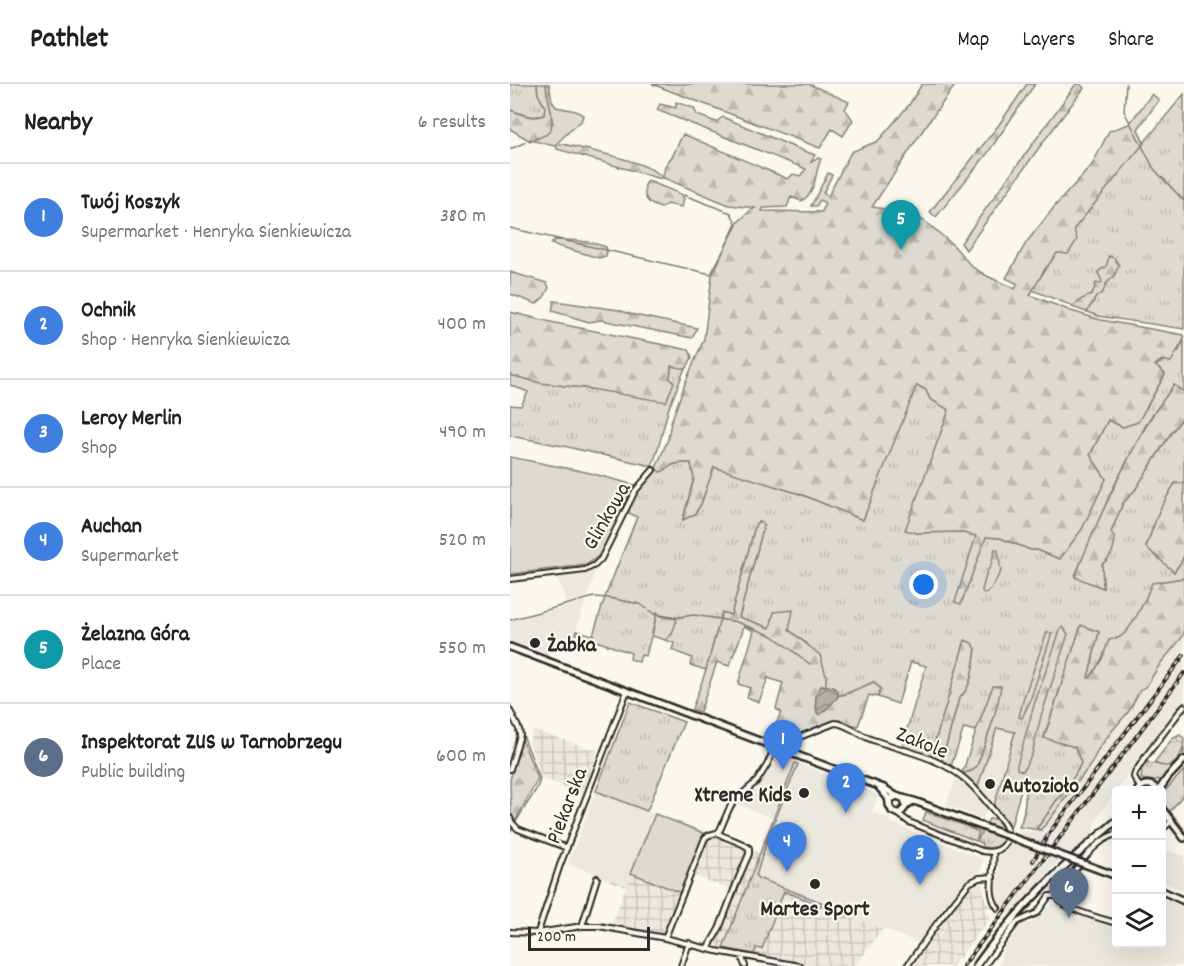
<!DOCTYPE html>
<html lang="en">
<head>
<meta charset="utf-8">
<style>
  :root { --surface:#fff; --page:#f6f6f6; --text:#202124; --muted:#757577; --line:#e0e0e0; --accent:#ea580c }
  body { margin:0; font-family:Dekko,sans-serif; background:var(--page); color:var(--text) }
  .controls { position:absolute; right:18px; bottom:18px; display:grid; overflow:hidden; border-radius:6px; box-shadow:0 6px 24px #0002 }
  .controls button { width:54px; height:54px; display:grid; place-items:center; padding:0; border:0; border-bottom:2px solid var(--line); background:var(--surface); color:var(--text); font:30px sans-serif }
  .scale { position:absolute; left:18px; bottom:15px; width:122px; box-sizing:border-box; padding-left:6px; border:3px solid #2b2b2b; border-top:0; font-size:16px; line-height:21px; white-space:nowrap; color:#2b2b2b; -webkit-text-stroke:4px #fbf7ec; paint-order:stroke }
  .you { position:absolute; left:414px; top:501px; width:21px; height:21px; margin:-15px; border:4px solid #fff; border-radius:50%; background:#1a73e8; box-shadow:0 0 0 9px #1a73e833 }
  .badge { display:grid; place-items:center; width:39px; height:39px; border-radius:50%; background:var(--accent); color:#fff; font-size:20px; font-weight:700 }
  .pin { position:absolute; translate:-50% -50px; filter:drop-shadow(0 2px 3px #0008) }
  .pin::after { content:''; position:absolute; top:32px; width:21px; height:18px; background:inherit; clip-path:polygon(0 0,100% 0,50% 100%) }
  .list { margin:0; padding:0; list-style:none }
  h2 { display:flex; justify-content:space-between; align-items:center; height:78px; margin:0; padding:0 24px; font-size:26px }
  h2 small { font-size:20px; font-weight:400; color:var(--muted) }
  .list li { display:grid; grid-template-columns:39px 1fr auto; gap:18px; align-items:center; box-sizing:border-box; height:108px; padding:0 24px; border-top:2px solid var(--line) }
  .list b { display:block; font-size:22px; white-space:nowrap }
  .list p { margin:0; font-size:20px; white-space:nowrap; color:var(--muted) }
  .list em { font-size:20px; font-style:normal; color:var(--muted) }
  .icon { flex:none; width:33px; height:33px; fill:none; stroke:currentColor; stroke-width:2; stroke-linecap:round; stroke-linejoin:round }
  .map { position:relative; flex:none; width:674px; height:882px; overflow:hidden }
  header { display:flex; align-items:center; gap:36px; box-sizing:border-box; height:84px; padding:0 30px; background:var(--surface); border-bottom:2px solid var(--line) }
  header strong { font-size:28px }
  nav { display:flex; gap:33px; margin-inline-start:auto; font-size:21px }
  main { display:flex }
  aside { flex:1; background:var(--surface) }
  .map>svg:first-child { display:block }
  .built { fill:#ebe8de }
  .industrial { fill:url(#industrial-grid) }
  .grass { fill:url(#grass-tufts); stroke:#84827e; stroke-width:1.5 }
  .forest { fill:url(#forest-firs); stroke:#84827e; stroke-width:1.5 }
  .wetland { fill:url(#wetland-marsh); stroke:#84827e; stroke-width:1.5 }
  .garden { fill:#dddad0; stroke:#84827e; stroke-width:1.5 }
  .water { fill:url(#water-waves); stroke:#7b7a75; stroke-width:1.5 }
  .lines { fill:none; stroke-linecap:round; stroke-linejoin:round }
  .stream { stroke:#7b7a75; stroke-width:1.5 }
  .minor-casing { stroke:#2b2b2b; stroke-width:8 }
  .secondary-casing { stroke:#2b2b2b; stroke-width:10 }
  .minor { stroke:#fbf7ec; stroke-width:4 }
  .secondary { stroke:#fbf7ec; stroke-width:5 }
  .rail-casing { stroke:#2b2b2b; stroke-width:4 }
  .rail { stroke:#fbf7ec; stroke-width:1.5; stroke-dasharray:4.5; stroke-linecap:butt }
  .secondary-bridge-casing { stroke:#2b2b2b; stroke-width:10; stroke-linecap:butt }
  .secondary-bridge { stroke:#fbf7ec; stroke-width:5 }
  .poi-dot { fill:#2b2b2b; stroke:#fbf7ec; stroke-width:2 }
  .labels { text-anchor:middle; stroke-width:4.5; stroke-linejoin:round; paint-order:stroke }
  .street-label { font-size:22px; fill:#2b2b2b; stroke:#fbf7ec }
  .poi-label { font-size:22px; font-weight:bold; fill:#2b2b2b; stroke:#fbf7ec; text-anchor:start }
</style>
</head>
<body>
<header>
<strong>Pathlet</strong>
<nav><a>Map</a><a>Layers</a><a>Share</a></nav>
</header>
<main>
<aside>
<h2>Nearby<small>6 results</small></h2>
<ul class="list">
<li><span class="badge" style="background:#3f7fe0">1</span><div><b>Twój Koszyk</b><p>Supermarket · Henryka Sienkiewicza</p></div><em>380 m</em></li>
<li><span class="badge" style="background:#3f7fe0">2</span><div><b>Ochnik</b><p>Shop · Henryka Sienkiewicza</p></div><em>400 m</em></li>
<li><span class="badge" style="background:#3f7fe0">3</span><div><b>Leroy Merlin</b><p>Shop</p></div><em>490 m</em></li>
<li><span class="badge" style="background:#3f7fe0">4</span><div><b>Auchan</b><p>Supermarket</p></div><em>520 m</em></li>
<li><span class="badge" style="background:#0f9aa8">5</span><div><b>Żelazna Góra</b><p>Place</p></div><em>550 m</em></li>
<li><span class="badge" style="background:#5c6f8a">6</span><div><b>Inspektorat ZUS w Tarnobrzegu</b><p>Public building</p></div><em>600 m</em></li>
</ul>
</aside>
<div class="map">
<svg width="674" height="882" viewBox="0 0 674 882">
  <defs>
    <pattern id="industrial-grid" width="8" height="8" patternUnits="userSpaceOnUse" patternTransform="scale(1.5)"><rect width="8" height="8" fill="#ebe8de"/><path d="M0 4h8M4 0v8" fill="none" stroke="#cac7bf"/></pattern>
    <pattern id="grass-tufts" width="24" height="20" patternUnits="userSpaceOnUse" patternTransform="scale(1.5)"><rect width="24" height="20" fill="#dddad0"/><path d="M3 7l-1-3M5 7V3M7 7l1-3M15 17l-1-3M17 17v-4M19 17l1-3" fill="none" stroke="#bebbb3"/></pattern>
    <pattern id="forest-firs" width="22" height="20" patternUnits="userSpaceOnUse" patternTransform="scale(1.5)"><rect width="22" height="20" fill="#dddad0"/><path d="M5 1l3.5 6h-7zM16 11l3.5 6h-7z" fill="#bebbb3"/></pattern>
    <pattern id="wetland-marsh" width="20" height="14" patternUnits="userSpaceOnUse" patternTransform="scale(1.5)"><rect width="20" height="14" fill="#dddad0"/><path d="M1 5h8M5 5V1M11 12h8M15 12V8" fill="none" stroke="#bebbb3"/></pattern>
    <pattern id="water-waves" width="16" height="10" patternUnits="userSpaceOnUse" patternTransform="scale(1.5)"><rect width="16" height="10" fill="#b1afa7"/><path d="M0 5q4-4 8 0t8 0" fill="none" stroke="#908f88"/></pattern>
  </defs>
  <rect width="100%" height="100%" fill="#fbf7ec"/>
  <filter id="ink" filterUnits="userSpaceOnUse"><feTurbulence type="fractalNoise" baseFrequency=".0167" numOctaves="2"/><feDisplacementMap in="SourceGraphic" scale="12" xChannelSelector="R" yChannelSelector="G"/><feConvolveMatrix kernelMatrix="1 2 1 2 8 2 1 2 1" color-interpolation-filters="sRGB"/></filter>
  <g filter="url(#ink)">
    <!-- built -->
    <path class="built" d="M 86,486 L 77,513 L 57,519 L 47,492 Z
      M 75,517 L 63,558 L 46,553 L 38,571 L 0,557 L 0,538 Z
      M 674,551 L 674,616 L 591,728 L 585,737 L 583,750 L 554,776 L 551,775 L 501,831 L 496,828 L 459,878 L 456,876 L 494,825 L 486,816 L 485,809 L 485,801 L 489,784 L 488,779 L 489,770 L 495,764 L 502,752 L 509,747 L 530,746 L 537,739 L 581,680 L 588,666 L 601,648 L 619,627 L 630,606 L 637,603 L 650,580 Z
      M 488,643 L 505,648 L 484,722 L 467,705 Z
      M 264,670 L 363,708 L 370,712 L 367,715 L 362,728 L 380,735 L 380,738 L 473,775 L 471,787 L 459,793 L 424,837 L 416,851 L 407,858 L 275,807 L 252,865 L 246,864 L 244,870 L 213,864 L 264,735 L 224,719 L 246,703 L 258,685 Z
      M 447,692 L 478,724 L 473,735 L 436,721 Z
      M 86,707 L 145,730 L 117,801 L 58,780 Z
      M 652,766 L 672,771 L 674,770 L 674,807 L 652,798 Z
      M 652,815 L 672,822 L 674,825 L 674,882 L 488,882 L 496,860 L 509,839 L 519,839 L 524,837 L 533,829 L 537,824 L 539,824 L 542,819 L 606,845 L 606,860 L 652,860 Z"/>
    <!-- industrial -->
    <path class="industrial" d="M 23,646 L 88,667 L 73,710 L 32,694 L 19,659 Z
      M 201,751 L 237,765 L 221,806 L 183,791 L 198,753 Z
      M 242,766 L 250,769 L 212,865 L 203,863 Z
      M 121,789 L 171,809 L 154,851 L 102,840 L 116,803 L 89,793 L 89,791 L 117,801 Z
      M 472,799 L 476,818 L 480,822 L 475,828 L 481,833 L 443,882 L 401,882 L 418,861 L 433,837 L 462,802 Z
      M 274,807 L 373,845 L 345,882 L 303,882 L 244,870 L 245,864 L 252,865 Z"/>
    <!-- grass -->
    <path class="grass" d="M 0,0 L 27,0 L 28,10 L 35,23 L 34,31 C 22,35 12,30 0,26 Z
      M 674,10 L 674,245 L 588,232 L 522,206 L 534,187 L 563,145 Z
      M 674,255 L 674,308 L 664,301 L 638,337 L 601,408 L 565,492 L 593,504 L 592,480 L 598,475 L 601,448 L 613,419 L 625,406 L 661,349 L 674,332 L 674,399 L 665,399 L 649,427 L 636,463 L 664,488 L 671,478 L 674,472 L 674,494 L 642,500 C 637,512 621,549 608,554 C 605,555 602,555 599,556 L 592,575 L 581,594 L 578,594 L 589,548 L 571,542 L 534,653 L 565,663 L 571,679 C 565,695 554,706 544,720 C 538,728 535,736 527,743 L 530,746 L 509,743 C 516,731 515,708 517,694 L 515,691 L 501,742 L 484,722 L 505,648 L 487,644 L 467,705 L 452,690 L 463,686 L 467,682 C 476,656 487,630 490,602 L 483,603 L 466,647 L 454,644 L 441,682 L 432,677 L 449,614 C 462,605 463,580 466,565 L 455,557 L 421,672 L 392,662 L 416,582 L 401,578 L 388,620 L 368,613 L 370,605 L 364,598 C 349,604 330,616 315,609 L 297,560 L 279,546 L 260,544 L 229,533 L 254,441 L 250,438 L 246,439 L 221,531 L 212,529 L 196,586 L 180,581 L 182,574 L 162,566 L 164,559 L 155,556 L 162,550 L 162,533 L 150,531 L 147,529 L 136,572 L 131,571 L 129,578 L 120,575 L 121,569 L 66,550 L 67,547 L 83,551 L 95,513 L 127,433 L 117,428 L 127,409 L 146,384 L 150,388 C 155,387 157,384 162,381 C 168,378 174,379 181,379 L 184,394 L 173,435 L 185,430 L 191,420 L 204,382 L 293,411 L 353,436 L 406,301 L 416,306 L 420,315 L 439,325 L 407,449 L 449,448 L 466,452 L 490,454 L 521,466 L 527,466 L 596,395 L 580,371 L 598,336 L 613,343 L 628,338 L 655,291 L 645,282 L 668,268 Z
      M 161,282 L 175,284 L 158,326 L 148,365 L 142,382 L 53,362 L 0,352 L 0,321 L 11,322 L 18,308 L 0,301 L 0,291 L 31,299 L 81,305 L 160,295 Z
      M 120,618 L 174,638 L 137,727 L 86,707 Z
      M 674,664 L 674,673 L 650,697 L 648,695 L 645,697 L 631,695 L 632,688 L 630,687 L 637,677 L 639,679 C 657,681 665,687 674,664 Z
      M 285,679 L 288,680 L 258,753 L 246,792 L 248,794 L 334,827 L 339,827 L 338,832 L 274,807 L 252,865 L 246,864 L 244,870 L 213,864 Z
      M 674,686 L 674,710 L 660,727 L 674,745 L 653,720 L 655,707 Z
      M 416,728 L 459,743 L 459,744 L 469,748 L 466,757 L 413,736 Z
      M 479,735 L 486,735 C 499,750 496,767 473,763 L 471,759 L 467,757 Z"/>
    <!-- forest -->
    <path class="forest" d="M 27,0 L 39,0 L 42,17 L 46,23 L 66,27 L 73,31 L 71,38 L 66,41 L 44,62 L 17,55 L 0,45 L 0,26 C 12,30 21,36 34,31 L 35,23 L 28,10 Z
      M 142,0 L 299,0 L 339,18 L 335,25 L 343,36 L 333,52 L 322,45 L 310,64 Z
      M 412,0 L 446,0 L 413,46 L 362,123 L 402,129 L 421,142 L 444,162 L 462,183 L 477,192 L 505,205 L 508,200 L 496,194 L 516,159 L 545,122 L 582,81 L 599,47 L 619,40 L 642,10 L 649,16 L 628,45 L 634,59 L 564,145 L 567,156 L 558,170 L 547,169 L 534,187 L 520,211 L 561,227 L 591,236 L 674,251 L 674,255 L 661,278 L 652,276 L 645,281 L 655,290 L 628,338 L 613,343 L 598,336 L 580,371 L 596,395 L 572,445 L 550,475 L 527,466 L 521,466 L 490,454 L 476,453 L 451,520 L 445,518 L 466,452 L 449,448 L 407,449 L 395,446 L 439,326 L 420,315 L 416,306 L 407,301 L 353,436 L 293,411 L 204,383 L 191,420 L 185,430 L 173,436 L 184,395 L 181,379 C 174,379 168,378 162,381 C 157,384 155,387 150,388 L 146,384 L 158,355 L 161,338 L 176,297 L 194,255 L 202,192 L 226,140 L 240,127 L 245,124 L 219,121 L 154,94 L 148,94 L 47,65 L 46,62 L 50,60 L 53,60 C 76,66 139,77 153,94 L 155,82 L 163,71 L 173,50 L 278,95 L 283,90 L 290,92 L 296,85 L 147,26 L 150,20 L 166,24 L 166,18 L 184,24 L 187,31 L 206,38 L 213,33 L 286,64 L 305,71 L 301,78 L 308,74 L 311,75 C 304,90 307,109 291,117 L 281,113 L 277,123 L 253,124 L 252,127 L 312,128 L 315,119 L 310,116 L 306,122 L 301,122 L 318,89 L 322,91 L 313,109 L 318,112 L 341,68 L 368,57 L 399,21 Z
      M 517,0 L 525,0 L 477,70 L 426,133 L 420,128 L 488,42 Z
      M 566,0 L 570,0 L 574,4 L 528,65 L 456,166 L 451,159 Z
      M 138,97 L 171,110 L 174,114 L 172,123 L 157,120 L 151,124 C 138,120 133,115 135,101 Z
      M 44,156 C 62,156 78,156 96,163 L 97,167 L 96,172 L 89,174 L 41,160 Z
      M 599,172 L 604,174 L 609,181 L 604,192 L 596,200 L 593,208 L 586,213 L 577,228 L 562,223 L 572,215 L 582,211 L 586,199 L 591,200 L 592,197 L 588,189 L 590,186 L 596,183 Z
      M 0,188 L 37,199 L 39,204 L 34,213 L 26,220 L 0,210 Z
      M 44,217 L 109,226 L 120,230 L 187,244 L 182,254 L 91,236 L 79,238 L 42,227 Z
      M 0,228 L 45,239 L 179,266 L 182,273 L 176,285 L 161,282 L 160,295 L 164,298 L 156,318 L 81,305 L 31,299 L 0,291 Z
      M 664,301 L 674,308 L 674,332 L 661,349 L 625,406 L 613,419 L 601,448 L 605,455 C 604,466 601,473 592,480 L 593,504 L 565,493 C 586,440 609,388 638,339 C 645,326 656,313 664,301 Z
      M 665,399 L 674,399 L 674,472 L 671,478 L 664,488 L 636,463 L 649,427 Z
      M 250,438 L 254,441 L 229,533 L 260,544 L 264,528 L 283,526 L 279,546 L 310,571 L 316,591 L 316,601 L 322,612 L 333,611 L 364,598 L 370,605 L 368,613 L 359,611 L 348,642 L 329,637 L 325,638 L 283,654 L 280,651 L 279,647 L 274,660 L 260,654 L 271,628 L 266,625 L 273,599 L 258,594 L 249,618 L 237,613 L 240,604 L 228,600 L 244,547 L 234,542 C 230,557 224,568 219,582 L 207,578 L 190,628 L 182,625 L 196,586 L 212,528 L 221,531 L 246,439 Z
      M 485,465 L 488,466 L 491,487 L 481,505 L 474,510 L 472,506 L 477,488 L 481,481 Z
      M 674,494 L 674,551 L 650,580 L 636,603 L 630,606 L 619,627 L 601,648 L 588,666 L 581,680 L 537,739 L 530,746 L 527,744 C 534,736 538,728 544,720 C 554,706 565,695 571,679 L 565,663 L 534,654 L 571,541 L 589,548 L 578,594 L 580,594 L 592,575 L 599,556 C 602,555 605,555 608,554 C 621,549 637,512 642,499 Z
      M 147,528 L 150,531 L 167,535 L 162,550 L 155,556 L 142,552 Z
      M 553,543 L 558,550 L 531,632 L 522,670 L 513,687 L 507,685 L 507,681 L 524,621 L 551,544 Z
      M 537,548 L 542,549 L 520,617 L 512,634 L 509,633 L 514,613 Z
      M 455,556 L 462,559 L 466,565 C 463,580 462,605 449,614 L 432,677 L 421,672 Z
      M 483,602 L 491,602 C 487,630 476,656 467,682 L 463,686 L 452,690 L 466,647 Z
      M 11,653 L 28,695 L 5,737 L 3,736 L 1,731 L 0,696 Z"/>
    <!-- wetland -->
    <path class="wetland" d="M 670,651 L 674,654 C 674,672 664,689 644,679 L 662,655 Z"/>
    <!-- garden -->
    <path class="garden" d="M 0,373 L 76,388 L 125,401 L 90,471 L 76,481 L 0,490 Z
      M 145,730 L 194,749 L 171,809 L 121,789 Z"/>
    <!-- water -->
    <path class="water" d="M 312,601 L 323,603 L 328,607 L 328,613 L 310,631 L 307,629 C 305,618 304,610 312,601 Z"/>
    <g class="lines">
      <!-- stream -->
      <path class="stream" d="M 616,0 L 614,27 L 644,85 L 674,117
        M 19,57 C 24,55 34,53 38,49 C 48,40 36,12 36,0
        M 0,65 L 16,58
        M 0,144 L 201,190 L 227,141 L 221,129 L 174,111
        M 0,536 L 84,513 L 99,514 L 130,520 L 144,530 L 151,532 L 162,534 L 184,531 L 227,538 L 263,552 L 300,580
        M 0,620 L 9,641
        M 5,739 L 27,704 L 30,695 L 11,646
        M 0,748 L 3,743"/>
      <defs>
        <path id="minor" d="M 0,495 L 75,486 L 85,481 L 91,475 L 125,407 L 143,386
          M 0,627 L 9,645 L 10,651 L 0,685
          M 271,665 L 277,658 L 325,639 C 336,639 351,652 363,656 C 395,667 429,673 456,696 C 470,708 481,724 493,738 C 504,756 493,771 472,767 L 399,738 L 387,729
          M 630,703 L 626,697 L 624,693 L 625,689 L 636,672 L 674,622
          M 0,734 L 2,739 L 8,745 L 57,764
          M 652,745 L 661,738
          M 207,749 L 210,746 L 219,725 L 224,717 L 247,697 L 257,681 L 265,663
          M 483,768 C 486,786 475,808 488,824
          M 549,812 C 549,814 549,816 550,817 C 555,825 596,836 606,839
          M 72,842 L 87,794
          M 0,848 L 28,849 L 72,842 L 89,842 L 155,854 L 206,867 L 290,882
          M 28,848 L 50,781 L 117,607
          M 155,854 L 195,754 L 199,751 L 207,749 C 218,755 230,757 239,764 L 239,770 L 229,793 L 209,845 L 202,857 L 199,865
          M 231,871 L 235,882
          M 171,882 L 179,859
          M 397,882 L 428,838 L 459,799 L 469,794 L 483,793
          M 474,882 L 507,838 L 527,829 L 539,812 L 549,812 L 550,807 L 554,801 C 568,783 583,757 606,750"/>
        <path id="secondary" d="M 0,563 L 374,704 L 386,712
          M 368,702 L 378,714 L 379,719
          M 628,706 C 633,699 642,699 647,706
          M 649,706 L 658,693 L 674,676
          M 393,714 L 407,718 L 471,742
          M 396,722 L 394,715 L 387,712 L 381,715 L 379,721 L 382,727 C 391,732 392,727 397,721 C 398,720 403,717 404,717
          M 652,725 L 674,754
          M 652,807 L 674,817
          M 466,882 C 506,826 553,781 606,737"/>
      </defs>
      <!-- minor casing -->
      <use href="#minor" class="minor-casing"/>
      <!-- secondary casing -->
      <use href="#secondary" class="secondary-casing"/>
      <!-- minor -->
      <use href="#minor" class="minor"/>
      <!-- secondary -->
      <use href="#secondary" class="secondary"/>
      <defs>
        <path id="rail" d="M 523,777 L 540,748 L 674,571
          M 453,882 L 674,589"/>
      </defs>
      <!-- rail casing -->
      <use href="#rail" class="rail-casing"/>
      <!-- rail -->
      <use href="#rail" class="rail"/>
      <defs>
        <path id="secondary-bridge" d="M 471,742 L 604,791"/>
      </defs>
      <!-- secondary-bridge casing -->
      <use href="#secondary-bridge" class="secondary-bridge-casing"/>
      <!-- secondary-bridge -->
      <use href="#secondary-bridge" class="secondary-bridge"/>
    </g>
  </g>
  <!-- markers -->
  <g class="poi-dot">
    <circle cx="25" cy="559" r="6"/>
    <circle cx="480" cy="700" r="6"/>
    <circle cx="294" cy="709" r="6"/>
    <circle cx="305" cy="800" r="6"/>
  </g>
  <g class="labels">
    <!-- street labels -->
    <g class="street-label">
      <text transform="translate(95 431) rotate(-60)" y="8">Glinkowa</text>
      <text transform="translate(413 657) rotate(22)" y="8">Zakole</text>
      <text transform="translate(55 721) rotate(-69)" y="8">Piekarska</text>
    </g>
    <!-- poi labels -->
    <g class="poi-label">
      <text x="37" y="567">Żabka</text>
      <text x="492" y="708">Autozioło</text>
      <text x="282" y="717" text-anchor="end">Xtreme Kids</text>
      <text x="305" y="831" text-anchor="middle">Martes Sport</text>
    </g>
  </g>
</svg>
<div class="controls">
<button>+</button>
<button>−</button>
<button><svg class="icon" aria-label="layers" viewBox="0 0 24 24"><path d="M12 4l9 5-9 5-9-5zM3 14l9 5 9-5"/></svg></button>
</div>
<div class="scale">200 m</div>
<div class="you"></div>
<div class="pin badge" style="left:273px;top:686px;background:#3f7fe0">1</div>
<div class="pin badge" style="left:336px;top:729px;background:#3f7fe0">2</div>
<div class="pin badge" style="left:410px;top:801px;background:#3f7fe0">3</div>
<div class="pin badge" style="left:277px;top:788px;background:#3f7fe0">4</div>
<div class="pin badge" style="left:391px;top:166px;background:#0f9aa8">5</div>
<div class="pin badge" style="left:559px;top:834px;background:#5c6f8a">6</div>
</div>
</main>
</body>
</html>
